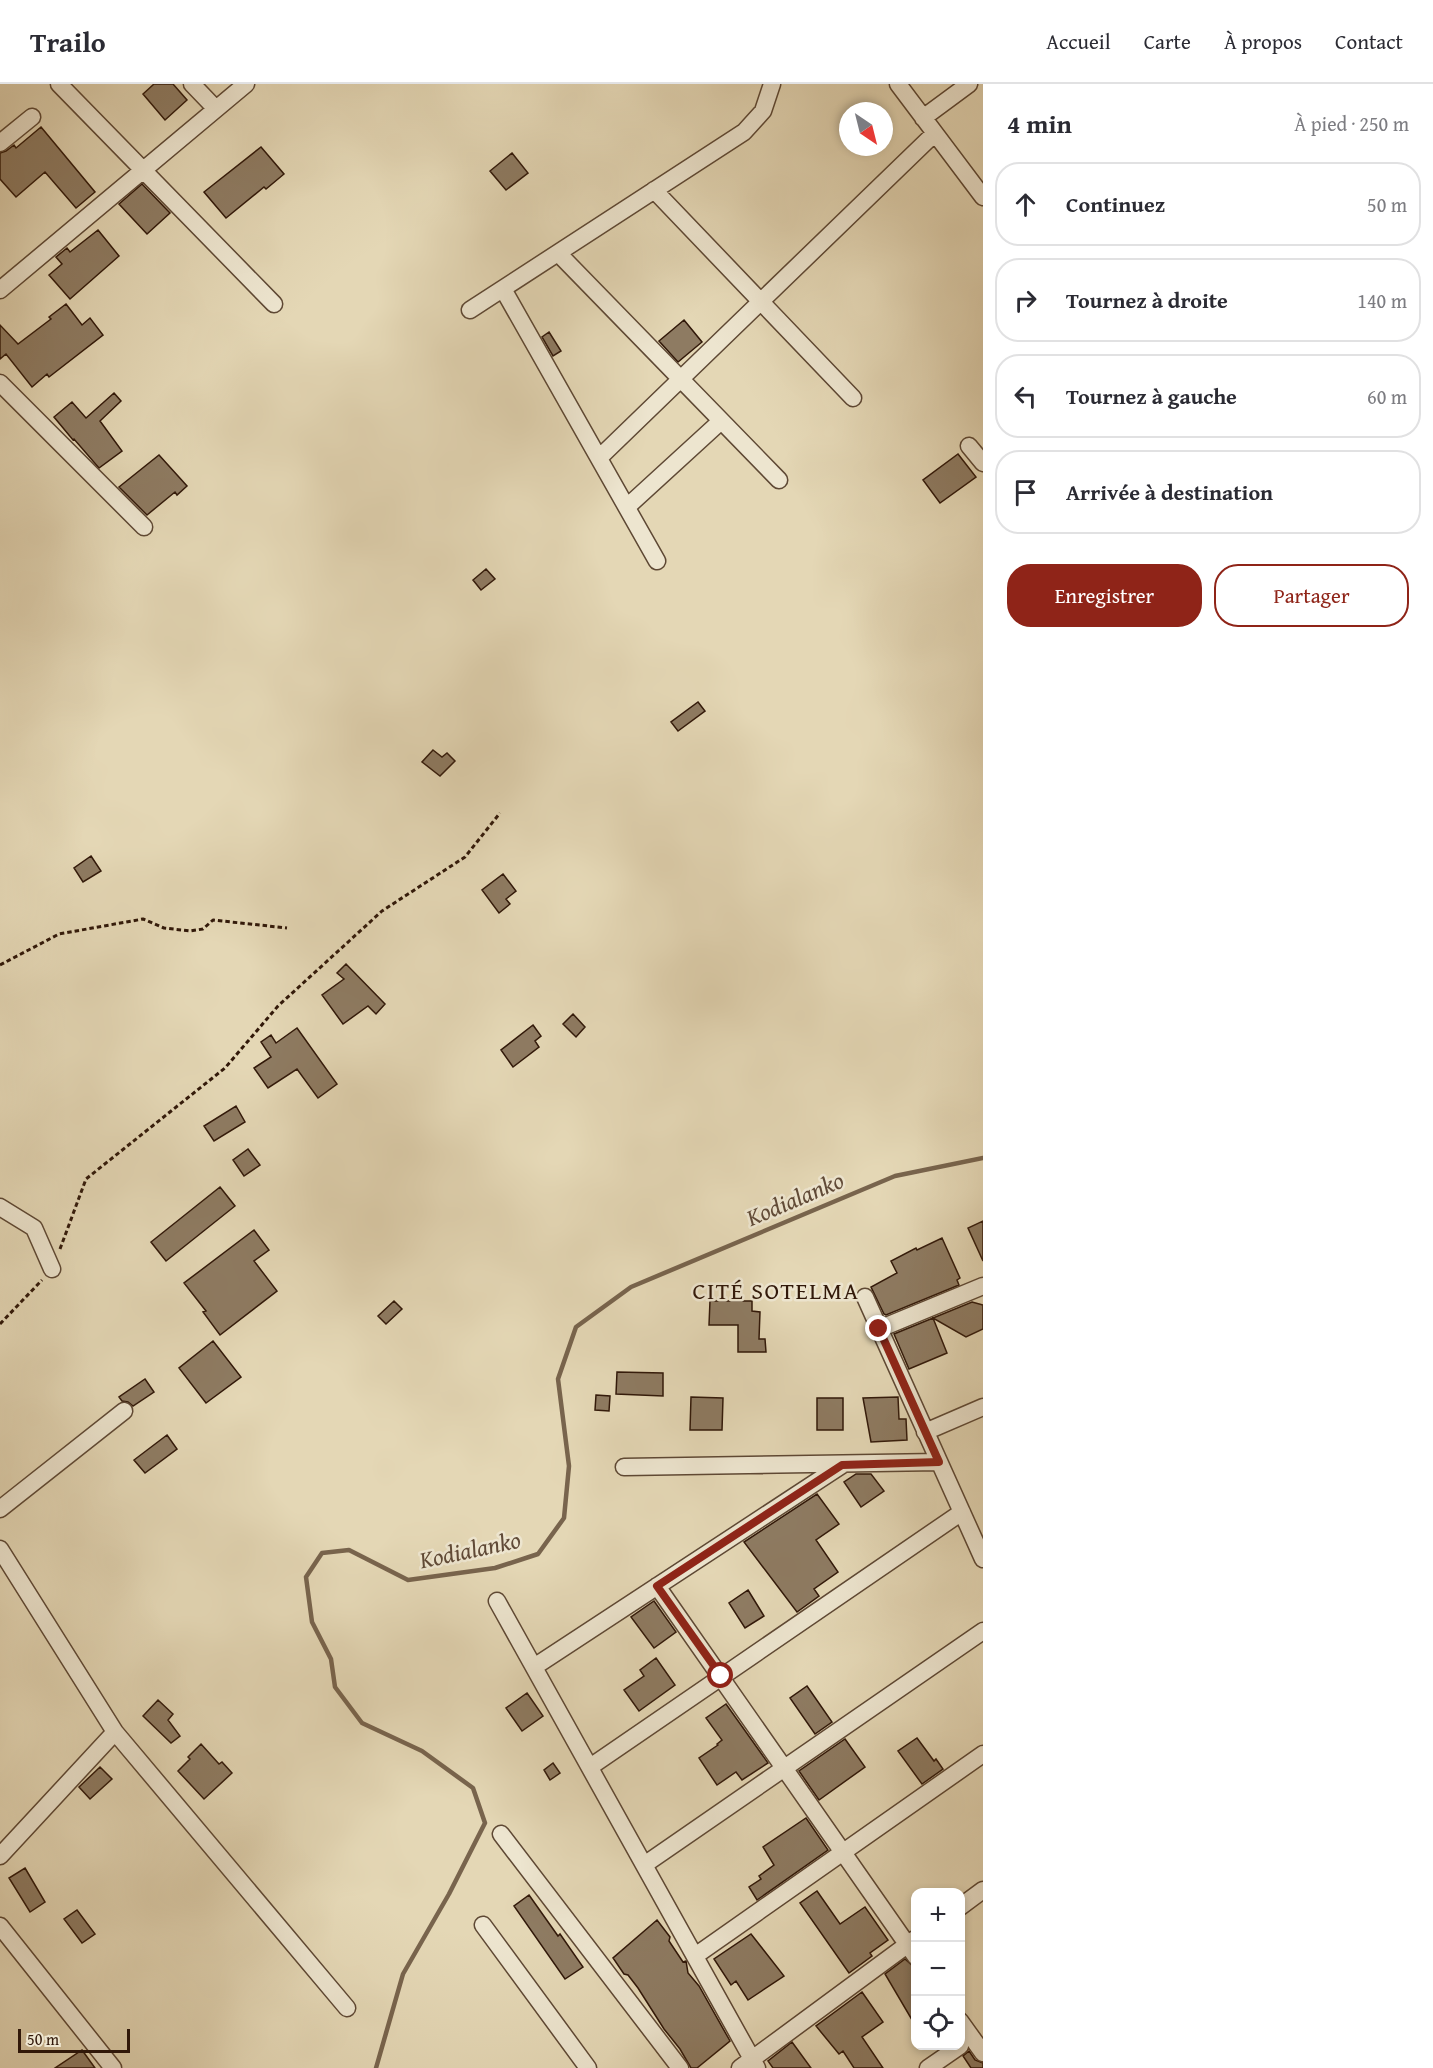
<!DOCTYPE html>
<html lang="fr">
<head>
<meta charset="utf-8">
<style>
  :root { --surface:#fff; --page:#f2f2f3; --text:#2b2b33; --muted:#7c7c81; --line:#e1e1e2; --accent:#8f2418 }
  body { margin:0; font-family:"Gentium Book Plus",serif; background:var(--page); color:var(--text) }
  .controls { position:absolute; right:18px; bottom:18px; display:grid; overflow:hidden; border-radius:12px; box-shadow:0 3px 9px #0003 }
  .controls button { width:54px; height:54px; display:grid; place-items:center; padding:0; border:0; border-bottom:2px solid var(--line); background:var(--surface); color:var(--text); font:30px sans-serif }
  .compass { position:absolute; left:839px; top:18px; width:54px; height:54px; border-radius:50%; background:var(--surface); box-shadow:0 3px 9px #0003; rotate:145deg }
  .scale { position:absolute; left:18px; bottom:15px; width:112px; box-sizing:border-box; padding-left:6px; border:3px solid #311809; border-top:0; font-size:16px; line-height:21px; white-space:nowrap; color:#311809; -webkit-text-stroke:4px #ede5cf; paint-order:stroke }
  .stop { position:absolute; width:18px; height:18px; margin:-14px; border:4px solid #8f2418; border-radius:50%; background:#fff }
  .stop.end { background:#8f2418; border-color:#fff; box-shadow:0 2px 6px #0008 }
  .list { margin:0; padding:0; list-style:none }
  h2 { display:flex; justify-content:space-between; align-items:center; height:78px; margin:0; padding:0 24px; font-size:26px }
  h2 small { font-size:20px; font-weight:400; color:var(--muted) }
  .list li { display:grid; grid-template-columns:39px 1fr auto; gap:18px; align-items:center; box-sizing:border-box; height:84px; margin:0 12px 12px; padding:0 12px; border:2px solid var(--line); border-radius:24px }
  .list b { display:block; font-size:22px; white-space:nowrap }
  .list em { font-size:20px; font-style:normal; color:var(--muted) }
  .actions { display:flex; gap:12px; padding:18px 24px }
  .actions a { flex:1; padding:14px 0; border:2px solid var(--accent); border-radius:24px; text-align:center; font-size:21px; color:var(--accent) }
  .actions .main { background:var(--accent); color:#fff }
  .icon { flex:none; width:33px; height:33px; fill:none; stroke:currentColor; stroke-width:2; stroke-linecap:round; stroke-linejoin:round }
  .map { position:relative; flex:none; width:983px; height:1984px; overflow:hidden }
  header { display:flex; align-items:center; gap:36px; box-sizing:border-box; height:84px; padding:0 30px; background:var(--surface); border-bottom:2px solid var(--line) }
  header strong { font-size:28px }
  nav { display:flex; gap:33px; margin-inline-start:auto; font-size:21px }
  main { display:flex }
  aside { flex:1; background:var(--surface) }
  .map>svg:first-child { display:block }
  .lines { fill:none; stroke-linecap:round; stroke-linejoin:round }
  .stream { stroke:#78644d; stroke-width:4.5 }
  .building { fill:#8e7b62; stroke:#311809; stroke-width:1.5 }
  .minor-casing { stroke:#5e4834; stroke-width:19 }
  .path { stroke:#311809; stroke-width:3; stroke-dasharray:4.5 3; stroke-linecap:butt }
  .minor { stroke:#ede5cf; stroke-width:16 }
  .route { stroke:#8f2418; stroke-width:8 }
  .labels { text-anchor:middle; stroke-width:5; stroke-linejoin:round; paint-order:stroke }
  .water-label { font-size:24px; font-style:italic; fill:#604a37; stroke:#ede5cf }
  .neighbourhood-label { font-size:24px; letter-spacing:1.5px; fill:#311809; stroke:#ede5cf }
</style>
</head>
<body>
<header>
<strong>Trailo</strong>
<nav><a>Accueil</a><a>Carte</a><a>À propos</a><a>Contact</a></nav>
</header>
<main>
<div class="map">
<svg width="983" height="1984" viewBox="0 0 983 1984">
  <rect width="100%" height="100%" fill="#e4d7b5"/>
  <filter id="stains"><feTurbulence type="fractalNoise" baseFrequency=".00333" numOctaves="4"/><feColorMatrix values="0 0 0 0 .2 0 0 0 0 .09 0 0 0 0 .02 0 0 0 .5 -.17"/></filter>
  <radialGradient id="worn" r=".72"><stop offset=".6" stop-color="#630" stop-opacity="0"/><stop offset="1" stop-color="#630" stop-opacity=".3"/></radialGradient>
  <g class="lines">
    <!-- stream -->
    <path class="stream" d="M 376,1984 L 403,1890 L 449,1810 L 485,1739 L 473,1704 L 422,1667 L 362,1639 L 335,1603 L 331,1575 L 312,1538 L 306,1493 L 322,1469 L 349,1466 L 408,1496 L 495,1484 L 538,1470 L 564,1434 L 569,1382 L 558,1295 L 576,1243 L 631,1203 L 895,1092 L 983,1074"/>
  </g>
  <!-- building -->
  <path class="building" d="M 154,0 L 173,0 L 187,16 L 165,36 L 143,10 Z
    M 41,43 L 95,108 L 76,124 L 45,88 L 16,113 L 0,95 L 0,69 L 6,67 L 14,61 L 16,64 Z
    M 261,63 L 284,90 L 266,105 L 264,103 L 226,134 L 204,108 Z
    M 512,69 L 528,89 L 506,106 L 490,87 Z
    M 142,100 L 170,129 L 147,150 L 119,120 Z
    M 98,146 L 119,172 L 70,215 L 49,191 L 62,180 L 56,173 L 67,164 L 70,168 Z
    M 66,220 L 82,241 L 90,234 L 103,251 L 49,293 L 47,290 L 32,303 L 6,270 L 0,275 L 0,241 L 18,260 L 51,235 L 49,233 Z
    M 684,236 L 702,258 L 678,278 L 659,257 Z
    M 549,248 L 561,267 L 553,272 L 542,253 Z
    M 114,309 L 121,317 L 100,337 L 122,367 L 99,384 L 74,355 L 73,356 L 54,333 L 72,318 L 86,334 Z
    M 958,370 L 976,393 L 940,419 L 923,396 Z
    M 159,371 L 187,402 L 177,411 L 175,408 L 147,431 L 119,403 Z
    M 486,485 L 495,495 L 481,506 L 473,496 Z
    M 698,618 L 705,627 L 678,647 L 671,638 Z
    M 433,666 L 442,673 L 447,669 L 455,677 L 440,692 L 422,678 Z
    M 91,772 L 101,787 L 83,798 L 74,784 Z
    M 503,790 L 516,807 L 506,815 L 510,820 L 499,829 L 482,806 Z
    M 346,880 L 385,920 L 376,930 L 368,922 L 343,940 L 322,911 L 344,895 L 337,889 Z
    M 573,930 L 585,943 L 576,953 L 563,940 Z
    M 533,941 L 541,952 L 535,957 L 539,963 L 513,983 L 501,966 Z
    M 297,944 L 337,1000 L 318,1014 L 297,985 L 268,1004 L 254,984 L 271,973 L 261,958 L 271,951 L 276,959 Z
    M 236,1022 L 245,1038 L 214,1057 L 204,1042 Z
    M 248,1065 L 260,1081 L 244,1092 L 233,1076 Z
    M 220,1103 L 235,1122 L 166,1177 L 151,1158 Z
    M 983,1137 L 983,1177 L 968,1144 Z
    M 254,1146 L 269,1166 L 254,1177 L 277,1207 L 220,1251 L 203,1228 L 206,1227 L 184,1199 Z
    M 942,1154 L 960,1194 L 957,1196 L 959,1201 L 886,1231 L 884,1230 L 871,1203 L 897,1189 L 891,1177 L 916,1164 L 917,1166 Z
    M 394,1217 L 402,1225 L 386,1240 L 378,1232 Z
    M 710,1217 L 752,1217 L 752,1227 L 760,1228 L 759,1255 L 765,1255 L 766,1268 L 738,1268 L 738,1241 L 709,1241 Z
    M 972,1218 L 983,1221 L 983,1245 L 966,1253 L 933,1234 L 947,1269 L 909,1285 L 894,1250 Z
    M 213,1257 L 241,1293 L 206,1319 L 179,1284 Z
    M 617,1288 L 663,1289 L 663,1312 L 616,1310 Z
    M 145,1295 L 154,1308 L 133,1322 L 128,1318 L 122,1317 L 119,1313 Z
    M 596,1311 L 610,1312 L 609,1327 L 595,1326 Z
    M 691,1313 L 723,1314 L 722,1346 L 690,1346 Z
    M 898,1313 L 899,1335 L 906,1335 L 907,1356 L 871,1358 L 863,1314 Z
    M 817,1314 L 843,1314 L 843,1346 L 817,1346 Z
    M 167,1351 L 177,1365 L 145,1389 L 134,1376 Z
    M 856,1390 L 871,1390 L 884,1407 L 861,1423 L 844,1398 Z
    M 817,1410 L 839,1440 L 816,1456 L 838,1488 L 814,1505 L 819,1512 L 797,1528 L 744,1458 Z
    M 748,1506 L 764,1532 L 745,1544 L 729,1519 Z
    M 654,1517 L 676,1548 L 654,1564 L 631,1533 Z
    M 656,1574 L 675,1601 L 639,1627 L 624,1606 L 644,1592 L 640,1586 Z
    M 807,1602 L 832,1638 L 815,1650 L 790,1614 Z
    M 527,1609 L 543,1632 L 522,1647 L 506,1624 Z
    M 158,1616 L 173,1630 L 168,1636 L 180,1652 L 171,1659 L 143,1632 Z
    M 726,1620 L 768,1679 L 742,1696 L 736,1688 L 717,1701 L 699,1674 L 718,1661 L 717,1660 L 722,1656 L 706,1634 Z
    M 917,1654 L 934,1677 L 936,1675 L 943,1685 L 922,1700 L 898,1667 Z
    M 845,1655 L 865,1683 L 819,1716 L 799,1687 Z
    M 201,1660 L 219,1680 L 222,1678 L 232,1689 L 204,1715 L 178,1687 L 190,1675 L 188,1673 Z
    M 553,1679 L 560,1689 L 550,1696 L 544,1686 Z
    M 100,1683 L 112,1695 L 90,1715 L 79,1703 Z
    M 806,1734 L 828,1766 L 757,1816 L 749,1803 L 761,1795 L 759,1792 L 774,1781 L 763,1763 Z
    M 25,1784 L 45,1818 L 30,1828 L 9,1794 Z
    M 817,1807 L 840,1840 L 865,1823 L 888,1856 L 870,1869 L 872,1872 L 849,1889 L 800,1819 Z
    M 529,1811 L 558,1852 L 560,1850 L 583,1883 L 565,1895 L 514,1822 Z
    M 77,1826 L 95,1850 L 82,1859 L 64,1835 Z
    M 657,1836 L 670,1853 L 669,1857 L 683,1878 L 686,1877 L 688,1889 L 699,1902 L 730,1957 L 697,1984 L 691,1984 L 680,1965 L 664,1945 L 638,1904 L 628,1891 L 624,1890 L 613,1874 Z
    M 751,1850 L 784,1892 L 748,1916 L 736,1897 L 731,1901 L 714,1875 Z
    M 905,1875 L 915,1884 L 915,1941 L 885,1890 Z
    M 862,1908 L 883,1938 L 862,1953 L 883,1984 L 854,1984 L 843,1967 L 839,1970 L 816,1942 Z
    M 792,1958 L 811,1984 L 773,1984 L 768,1977 Z
    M 82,1966 L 95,1984 L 55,1984 Z
    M 969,1967 L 975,1976 L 983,1979 L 983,1984 L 971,1984 L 963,1972 Z"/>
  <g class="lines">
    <defs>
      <path id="minor" d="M 59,0 L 274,220
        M 192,0 L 216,25
        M 898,0 L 983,113
        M 923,34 L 969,0
        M 0,59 L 32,33
        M 654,106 L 853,314
        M 558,169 L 779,396
        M 503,205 L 657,477
        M 0,206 L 246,0
        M 470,226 L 744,48 L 763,27 L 772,0
        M 0,299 L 144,443
        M 969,362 L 983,379
        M 599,374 L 935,49
        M 627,423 L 721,337
        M 0,1123 L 34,1144 L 52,1185
        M 865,1213 L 983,1475
        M 879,1245 L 983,1202
        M 925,1348 L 983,1323
        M 624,1383 L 939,1378
        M 0,1425 L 124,1327
        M 0,1465 L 115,1648 L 0,1772
        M 657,1502 L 916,1873
        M 497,1517 L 757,1984
        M 534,1583 L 842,1381
        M 115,1648 L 347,1924
        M 590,1683 L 962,1428
        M 501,1750 L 680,1984
        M 644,1781 L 983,1547
        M 960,1823 L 983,1806
        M 483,1841 L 588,1984
        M 0,1842 L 113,1984
        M 695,1872 L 983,1670
        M 960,1937 L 983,1969
        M 740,1984 L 915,1855
        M 928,1984 L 960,1962"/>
    </defs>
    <!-- minor casing -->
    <use href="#minor" class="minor-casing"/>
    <!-- path -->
    <path class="path" d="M 0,881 L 59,850 L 143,835 L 164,844 L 190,847 L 203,845 L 213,836 L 287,844
      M 60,1165 L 86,1095 L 225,984 L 278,922 L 382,827 L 465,773 L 500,729
      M 0,1240 L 42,1196"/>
    <!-- minor -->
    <use href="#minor" class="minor"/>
  </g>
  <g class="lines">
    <!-- route -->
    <path class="route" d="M 721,1592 L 657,1502 L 842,1381 L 939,1378 L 879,1245"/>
  </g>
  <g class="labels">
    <!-- water labels -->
    <g class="water-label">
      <text transform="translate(795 1115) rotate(-23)" y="8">Kodialanko</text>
      <text transform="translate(470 1466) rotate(-12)" y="8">Kodialanko</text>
    </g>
    <!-- neighbourhood labels -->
    <g class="neighbourhood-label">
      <text x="776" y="1215">CITÉ SOTELMA</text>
    </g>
  </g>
  <rect width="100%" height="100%" filter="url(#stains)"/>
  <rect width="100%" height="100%" fill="url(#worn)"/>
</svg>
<div class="controls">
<button>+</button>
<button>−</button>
<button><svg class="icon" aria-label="locate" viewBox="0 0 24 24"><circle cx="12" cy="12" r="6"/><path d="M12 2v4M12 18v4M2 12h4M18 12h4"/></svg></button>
</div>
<svg class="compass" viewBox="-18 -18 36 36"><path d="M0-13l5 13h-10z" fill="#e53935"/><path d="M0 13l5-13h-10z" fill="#7c7c81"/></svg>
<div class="scale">50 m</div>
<div class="stop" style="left:721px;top:1592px"></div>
<div class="stop end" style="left:879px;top:1245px"></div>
</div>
<aside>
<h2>4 min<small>À pied · 250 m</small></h2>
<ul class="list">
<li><svg class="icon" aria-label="ahead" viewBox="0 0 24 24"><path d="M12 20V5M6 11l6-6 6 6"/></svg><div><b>Continuez</b></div><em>50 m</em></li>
<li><svg class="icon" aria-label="right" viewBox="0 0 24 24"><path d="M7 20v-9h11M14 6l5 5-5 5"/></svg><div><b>Tournez à droite</b></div><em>140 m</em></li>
<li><svg class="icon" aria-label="left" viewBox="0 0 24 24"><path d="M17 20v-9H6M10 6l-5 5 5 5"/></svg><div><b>Tournez à gauche</b></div><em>60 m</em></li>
<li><svg class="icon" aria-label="arrive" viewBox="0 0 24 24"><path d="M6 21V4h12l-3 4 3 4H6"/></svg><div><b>Arrivée à destination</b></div></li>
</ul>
<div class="actions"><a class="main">Enregistrer</a><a>Partager</a></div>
</aside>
</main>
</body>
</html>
